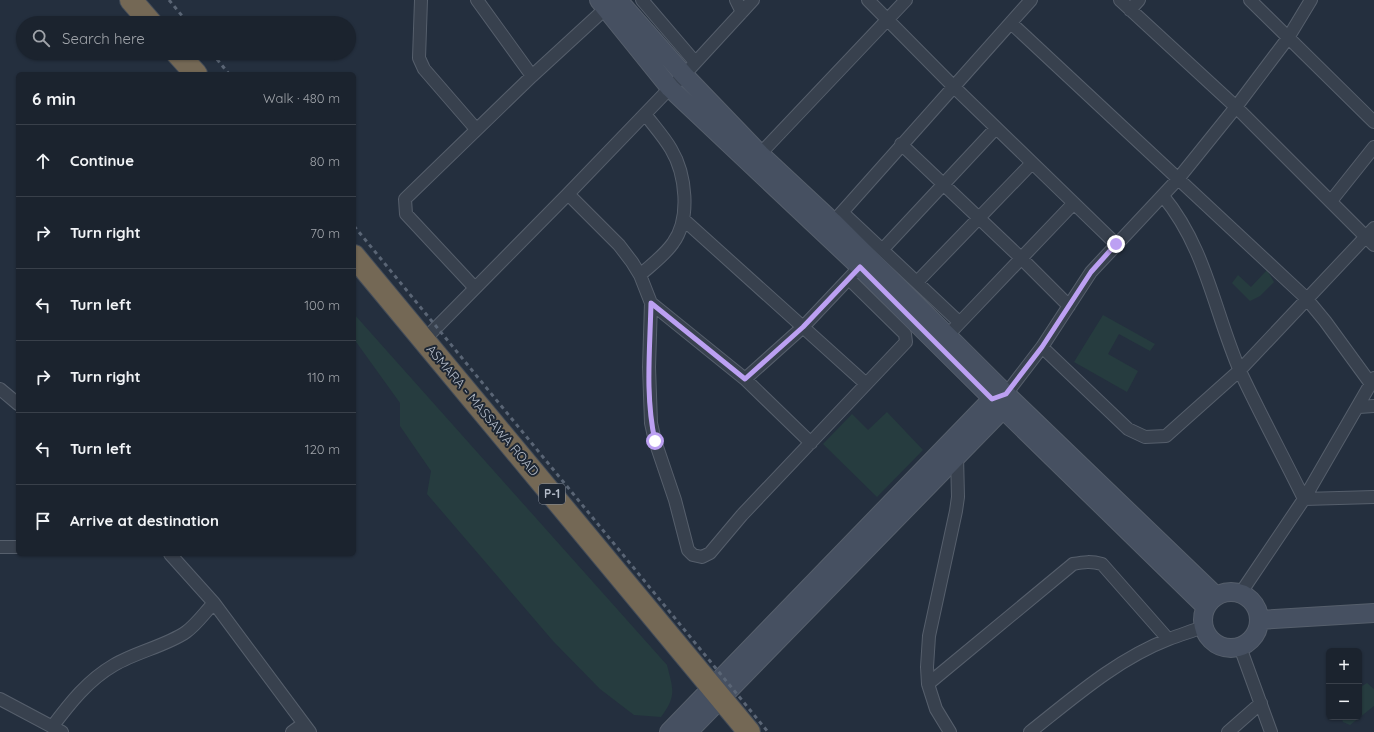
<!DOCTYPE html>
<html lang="en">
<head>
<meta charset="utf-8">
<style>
  :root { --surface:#1b232e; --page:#242b36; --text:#f1f3f6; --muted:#a0a4aa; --line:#39404a }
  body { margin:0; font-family:Quicksand,sans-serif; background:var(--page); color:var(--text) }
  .controls { position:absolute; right:12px; bottom:12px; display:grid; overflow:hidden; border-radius:6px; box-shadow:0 1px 3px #0004 }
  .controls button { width:36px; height:36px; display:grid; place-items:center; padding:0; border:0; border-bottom:1px solid var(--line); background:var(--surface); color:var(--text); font:20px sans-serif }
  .stop { position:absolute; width:12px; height:12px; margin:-9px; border:3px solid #bca0f2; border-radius:50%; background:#fff }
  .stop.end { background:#bca0f2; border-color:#fff; box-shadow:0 1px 4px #0008 }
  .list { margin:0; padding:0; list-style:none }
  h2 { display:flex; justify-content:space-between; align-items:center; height:52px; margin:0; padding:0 16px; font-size:17px }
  h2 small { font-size:13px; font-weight:400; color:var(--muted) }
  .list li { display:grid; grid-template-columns:26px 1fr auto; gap:12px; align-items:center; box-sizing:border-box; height:72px; padding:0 16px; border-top:1px solid var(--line) }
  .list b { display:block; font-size:15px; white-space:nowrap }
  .list em { font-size:13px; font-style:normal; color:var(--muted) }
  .icon { flex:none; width:22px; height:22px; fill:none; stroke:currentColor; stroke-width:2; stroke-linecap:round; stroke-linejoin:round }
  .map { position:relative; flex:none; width:1374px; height:732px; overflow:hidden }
  .search { position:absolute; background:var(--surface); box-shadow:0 1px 3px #0004; left:16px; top:16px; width:340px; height:44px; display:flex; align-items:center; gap:10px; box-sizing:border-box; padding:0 14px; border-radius:22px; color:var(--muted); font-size:15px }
  .panel { position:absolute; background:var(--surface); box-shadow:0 1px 3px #0004; left:16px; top:72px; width:340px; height:484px; border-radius:6px }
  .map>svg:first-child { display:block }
  .green { fill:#263c3f }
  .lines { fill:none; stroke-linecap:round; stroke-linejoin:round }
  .street-casing { stroke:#565f6c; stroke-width:14 }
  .secondary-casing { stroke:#565f6c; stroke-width:20 }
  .highway-casing { stroke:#434c59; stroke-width:24 }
  .street { stroke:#38414e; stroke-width:12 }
  .secondary { stroke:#465061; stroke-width:18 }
  .highway { stroke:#746855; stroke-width:22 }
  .rail { stroke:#5a6575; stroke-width:3; stroke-dasharray:4 4; stroke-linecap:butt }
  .route { stroke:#bca0f2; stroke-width:5 }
  .labels { text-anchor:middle; stroke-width:4; stroke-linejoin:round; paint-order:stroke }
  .shield { fill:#1d2633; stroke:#878f9c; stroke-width:1 }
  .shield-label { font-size:12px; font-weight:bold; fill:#b4bcc9 }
  .street-label { font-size:13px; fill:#b4bcc9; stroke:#1d2633 }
</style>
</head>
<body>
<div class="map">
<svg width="1374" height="732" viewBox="0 0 1374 732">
  <rect width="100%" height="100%" fill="#242f3e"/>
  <!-- green -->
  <path class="green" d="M 1267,270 L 1274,282 L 1260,296 L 1250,301 L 1232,283 L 1238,275 L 1251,287 Z
    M 354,314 L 667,665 C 673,689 677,696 661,717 L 634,715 L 600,689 L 553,641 L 427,494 L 431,471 L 400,426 L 400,403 L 354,339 Z
    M 1103,315 L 1155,344 L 1150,351 L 1119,334 L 1108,354 L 1138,371 L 1127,392 L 1074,362 Z
    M 887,412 L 923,450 L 877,497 L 823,444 L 852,414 L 868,430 Z
    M 1367,683 L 1374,689 L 1374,706 L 1350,725 L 1343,722 L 1341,717 L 1359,717 L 1359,688 Z"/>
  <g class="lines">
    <defs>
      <path id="street" d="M 421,0 L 419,58 L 424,69 L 476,129
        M 477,0 L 532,76 L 605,9
        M 642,0 L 695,62
        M 736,0 L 742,12
        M 868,0 L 953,86 L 1116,244
        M 1120,0 L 1236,107 L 1374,245
        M 1250,0 L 1374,122
        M 1130,10 L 1139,0
        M 1011,23 L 1306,298 L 1325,321 L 1371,384
        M 901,144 L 1022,259 L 1069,306
        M 760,154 L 906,0
        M 568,194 L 619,245 L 632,262 L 640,275 L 651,303 L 649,367 L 651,423 L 655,441 L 675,500 L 688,550 L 693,555 L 702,557 L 710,553 L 742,515 L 906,342 L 905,334 L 849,279
        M 1163,196 C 1206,248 1214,311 1240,371 C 1260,414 1283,456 1304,499 L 1374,497
        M 1331,201 L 1374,147
        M 842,212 L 959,322
        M 683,219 L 865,383
        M 828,228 L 1031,0
        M 883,249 L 996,128
        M 640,275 C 651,265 665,255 673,243 C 691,218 686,174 671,149 C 664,137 654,126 645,114
        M 917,282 L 1032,163
        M 475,288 L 406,214 L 405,199 L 532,76
        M 651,303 L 745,379 L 811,443
        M 948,335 L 1073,204
        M 425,339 L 568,194 L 670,88 L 684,75 L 753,0
        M 1042,347 L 1128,429 L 1145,437 L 1166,436 L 1240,370 L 1374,228
        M 745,379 L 803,327 L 854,273
        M 0,389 L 18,404
        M 1006,394 L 1042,347 L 1091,272 L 1178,179 L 1236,107 L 1288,38 L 1311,0
        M 1359,407 L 1374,406
        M 0,547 L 18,547
        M 170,554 L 214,603 L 310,732
        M 1240,594 L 1304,499 L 1374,378
        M 1240,647 L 1271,732
        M 928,684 L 1073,564 C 1084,562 1091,561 1102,564 L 1168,639
        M 0,699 L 62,732
        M 52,727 C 70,703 88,680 114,665 C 136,652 168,645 186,632 C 197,624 205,612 214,603
        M 292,732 L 303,724
        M 950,732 L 936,709 L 928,684 L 927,667 L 929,636 L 956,511 L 958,497 L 957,456
        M 1030,732 C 1073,698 1117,659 1169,639 C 1180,635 1192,631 1203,627
        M 1228,732 L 1261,703"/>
      <path id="secondary" d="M 599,0 L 670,88 L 860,267 L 1003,409 L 1206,607
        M 618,0 L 684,75 L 760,154 L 833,222 L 1006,394 L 1216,596
        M1203 620a28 28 0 1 1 56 0a28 28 0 1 1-56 0Z
        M 1259,620 L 1374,613
        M 669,732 L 992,399 L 1004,394
        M 688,732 L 1003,409 L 1005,398"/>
      <path id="highway" d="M 131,0 L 151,23
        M 177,53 L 196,74
        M 354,256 L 749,732"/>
    </defs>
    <!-- street casing -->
    <use href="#street" class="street-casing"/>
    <!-- secondary casing -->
    <use href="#secondary" class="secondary-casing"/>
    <!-- highway casing -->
    <use href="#highway" class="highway-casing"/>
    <!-- street -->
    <use href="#street" class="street"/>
    <!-- secondary -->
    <use href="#secondary" class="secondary"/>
    <!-- highway -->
    <use href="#highway" class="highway"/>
    <!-- rail -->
    <path class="rail" d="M 169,0 L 188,23
      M 212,53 L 229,74
      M 354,226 L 768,732"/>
  </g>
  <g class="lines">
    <!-- route -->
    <path class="route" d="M 655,441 C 645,396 650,349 651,303 L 745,379 L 803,327 L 860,267 L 992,399 L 1006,394 L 1042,347 L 1091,272 L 1116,244"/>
  </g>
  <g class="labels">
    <!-- shield labels -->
    <rect class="shield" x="539" y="484" width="26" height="20" rx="3"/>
    <g class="shield-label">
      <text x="552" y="498">P-1</text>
    </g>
    <!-- street labels -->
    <g class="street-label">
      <text transform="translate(483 410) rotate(50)" y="5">ASMARA - MASSAWA ROAD</text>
    </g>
  </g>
</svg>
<div class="controls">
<button>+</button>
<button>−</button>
</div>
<div class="stop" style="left:655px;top:441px"></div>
<div class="stop end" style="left:1116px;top:244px"></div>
<div class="search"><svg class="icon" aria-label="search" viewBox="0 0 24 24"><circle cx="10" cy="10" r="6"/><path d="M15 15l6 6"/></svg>Search here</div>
<section class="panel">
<h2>6 min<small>Walk · 480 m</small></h2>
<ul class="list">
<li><svg class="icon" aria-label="ahead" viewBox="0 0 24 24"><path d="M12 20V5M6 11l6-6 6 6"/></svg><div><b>Continue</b></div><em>80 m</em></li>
<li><svg class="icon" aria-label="right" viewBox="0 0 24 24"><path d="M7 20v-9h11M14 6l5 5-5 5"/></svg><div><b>Turn right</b></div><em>70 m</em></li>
<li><svg class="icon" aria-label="left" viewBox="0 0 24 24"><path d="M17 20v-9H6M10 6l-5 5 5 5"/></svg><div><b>Turn left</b></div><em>100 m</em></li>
<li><svg class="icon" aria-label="right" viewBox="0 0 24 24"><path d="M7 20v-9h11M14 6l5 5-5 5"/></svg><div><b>Turn right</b></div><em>110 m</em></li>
<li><svg class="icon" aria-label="left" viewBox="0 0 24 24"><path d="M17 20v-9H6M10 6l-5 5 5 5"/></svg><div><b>Turn left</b></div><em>120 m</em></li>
<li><svg class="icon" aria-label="arrive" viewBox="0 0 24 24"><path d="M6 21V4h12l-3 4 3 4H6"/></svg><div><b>Arrive at destination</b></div></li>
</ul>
</section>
</div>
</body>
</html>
